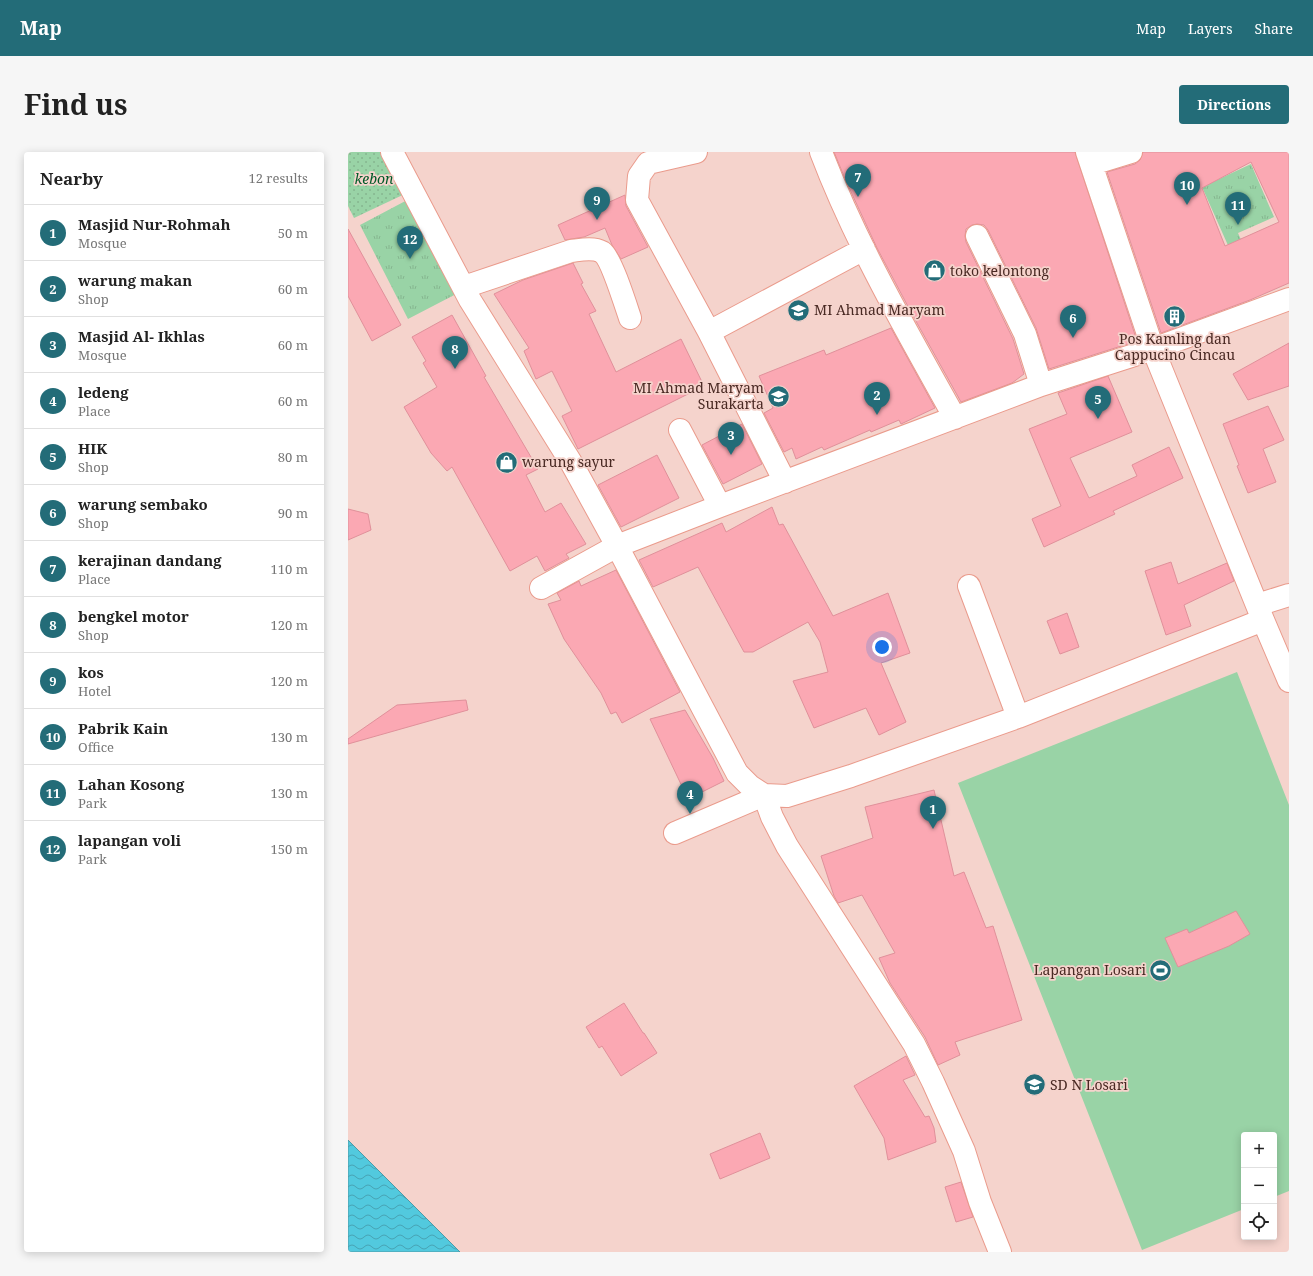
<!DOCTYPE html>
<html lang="en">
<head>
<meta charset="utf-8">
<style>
  :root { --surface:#fff; --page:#f6f6f6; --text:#222; --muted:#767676; --line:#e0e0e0; --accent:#236c78 }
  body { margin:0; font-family:"Noto Serif",serif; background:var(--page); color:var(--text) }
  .controls { position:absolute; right:12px; bottom:12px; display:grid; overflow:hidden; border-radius:4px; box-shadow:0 2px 10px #0003 }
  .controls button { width:36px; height:36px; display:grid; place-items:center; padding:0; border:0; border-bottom:1px solid var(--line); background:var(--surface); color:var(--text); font:20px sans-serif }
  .you { position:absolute; left:534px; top:495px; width:14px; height:14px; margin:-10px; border:3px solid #fff; border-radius:50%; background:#1a73e8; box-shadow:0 0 0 6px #1a73e833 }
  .badge { display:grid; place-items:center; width:26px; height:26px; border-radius:50%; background:var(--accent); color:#fff; font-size:13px; font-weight:700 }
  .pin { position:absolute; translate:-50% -33px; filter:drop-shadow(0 1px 2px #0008) }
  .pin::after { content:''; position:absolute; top:21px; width:14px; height:12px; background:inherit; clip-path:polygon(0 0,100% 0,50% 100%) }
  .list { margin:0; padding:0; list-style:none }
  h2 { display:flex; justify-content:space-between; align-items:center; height:52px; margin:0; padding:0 16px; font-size:17px }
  h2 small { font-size:13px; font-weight:400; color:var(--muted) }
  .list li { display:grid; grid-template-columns:26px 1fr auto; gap:12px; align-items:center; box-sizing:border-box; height:56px; padding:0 16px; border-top:1px solid var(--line) }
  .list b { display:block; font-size:15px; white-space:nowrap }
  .list p { margin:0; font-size:13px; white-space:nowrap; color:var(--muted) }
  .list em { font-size:13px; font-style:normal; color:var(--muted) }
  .icon { flex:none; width:22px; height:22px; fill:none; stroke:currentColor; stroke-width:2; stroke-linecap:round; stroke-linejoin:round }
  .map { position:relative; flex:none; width:941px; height:1100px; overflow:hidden; border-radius:4px }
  header { display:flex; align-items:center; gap:24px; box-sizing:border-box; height:56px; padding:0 20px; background:var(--accent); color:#fff }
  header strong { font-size:19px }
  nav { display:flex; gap:22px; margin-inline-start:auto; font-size:14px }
  .intro { display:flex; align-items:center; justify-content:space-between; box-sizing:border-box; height:96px; padding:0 24px }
  h1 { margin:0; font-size:28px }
  .button { padding:10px 18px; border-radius:4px; background:var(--accent); color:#fff; font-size:14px; font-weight:700 }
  main { display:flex; gap:24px; padding:0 24px }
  aside { flex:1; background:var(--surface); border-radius:4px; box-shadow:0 2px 10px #0003 }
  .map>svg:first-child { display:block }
  .grass { fill:#99d3a6 }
  .park { fill:url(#park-tufts) }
  .garden { fill:url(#garden-dots) }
  .water { fill:url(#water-waves); stroke:#4f99a6 }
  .building { fill:#fba8b3; stroke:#e0909a; fill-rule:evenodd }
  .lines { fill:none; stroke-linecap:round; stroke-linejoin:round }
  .street-casing { stroke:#ea9b8c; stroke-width:24 }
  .street { stroke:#fff; stroke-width:22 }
  .labels { text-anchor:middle; stroke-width:3.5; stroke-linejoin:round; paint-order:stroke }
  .park-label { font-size:14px; font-style:italic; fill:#005a28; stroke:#f5d3cc }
  .poi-label { font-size:14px; fill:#492923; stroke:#f5d3cc; text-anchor:start }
</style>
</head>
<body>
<header>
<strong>Map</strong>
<nav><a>Map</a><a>Layers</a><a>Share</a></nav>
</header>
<div class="intro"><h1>Find us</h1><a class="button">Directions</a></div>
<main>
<aside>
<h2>Nearby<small>12 results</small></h2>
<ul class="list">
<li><span class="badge">1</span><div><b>Masjid Nur-Rohmah</b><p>Mosque</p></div><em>50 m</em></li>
<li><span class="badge">2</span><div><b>warung makan</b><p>Shop</p></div><em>60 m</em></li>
<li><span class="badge">3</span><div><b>Masjid Al- Ikhlas</b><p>Mosque</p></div><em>60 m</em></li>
<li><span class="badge">4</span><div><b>ledeng</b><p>Place</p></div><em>60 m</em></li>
<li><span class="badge">5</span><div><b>HIK</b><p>Shop</p></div><em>80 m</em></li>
<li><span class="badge">6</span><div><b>warung sembako</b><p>Shop</p></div><em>90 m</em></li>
<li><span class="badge">7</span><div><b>kerajinan dandang</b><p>Place</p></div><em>110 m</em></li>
<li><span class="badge">8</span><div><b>bengkel motor</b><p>Shop</p></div><em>120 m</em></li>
<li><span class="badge">9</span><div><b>kos</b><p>Hotel</p></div><em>120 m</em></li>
<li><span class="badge">10</span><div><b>Pabrik Kain</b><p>Office</p></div><em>130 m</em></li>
<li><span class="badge">11</span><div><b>Lahan Kosong</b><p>Park</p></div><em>130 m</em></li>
<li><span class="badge">12</span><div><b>lapangan voli</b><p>Park</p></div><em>150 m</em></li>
</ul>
</aside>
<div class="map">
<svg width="941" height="1100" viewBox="0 0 941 1100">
  <defs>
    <pattern id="park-tufts" width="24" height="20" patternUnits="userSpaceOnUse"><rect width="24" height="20" fill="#99d3a6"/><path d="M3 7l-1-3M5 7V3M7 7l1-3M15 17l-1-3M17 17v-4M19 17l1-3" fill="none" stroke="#85b58f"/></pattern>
    <pattern id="garden-dots" width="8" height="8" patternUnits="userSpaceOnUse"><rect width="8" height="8" fill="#99d3a6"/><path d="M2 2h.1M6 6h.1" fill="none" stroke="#85b58f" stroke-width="1.8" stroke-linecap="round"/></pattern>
    <pattern id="water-waves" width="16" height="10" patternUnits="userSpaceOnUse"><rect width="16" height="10" fill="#52c9de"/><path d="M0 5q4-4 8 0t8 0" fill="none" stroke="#46a3b4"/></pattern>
  </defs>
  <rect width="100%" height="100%" fill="#f5d3cc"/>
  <!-- grass -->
  <path class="grass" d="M 889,520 L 941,653 L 941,1039 L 926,1045 L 926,983 L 896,983 L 896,1057 L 794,1098 L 610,631 Z"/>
  <!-- park -->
  <path class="park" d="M 903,12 L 926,65 L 890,81 L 916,139 L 903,145 L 854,35 Z
    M 63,46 L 112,140 L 60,167 L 12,73 Z"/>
  <!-- garden -->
  <path class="garden" d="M 0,0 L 40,0 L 61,40 L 6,66 L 0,54 Z"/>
  <!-- water -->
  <path class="water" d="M 0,988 L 112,1100 L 0,1100 Z"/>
  <!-- building -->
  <path class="building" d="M 486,0 L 727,0 L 789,189 L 701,217 L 688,176 L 640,78 L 636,73 L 629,72 L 624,73 L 618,77 L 617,84 L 618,90 L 665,187 L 676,222 L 664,231 L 613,250 L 564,162 L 529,96 L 498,29 Z
    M 795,0 L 941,0 L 941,131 L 902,148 L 813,181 L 759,20 L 787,12 L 792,8 ZM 903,10 L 931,70 L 877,94 L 854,36 Z
    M 277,43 L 278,54 L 300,95 L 273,107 L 264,93 L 257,76 L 236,85 L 217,88 L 210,73 Z
    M 0,77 L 53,173 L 24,189 L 0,144 Z
    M 225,111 L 235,131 L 233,132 L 248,159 L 241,162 L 268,220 L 333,187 L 356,234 L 230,297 L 214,264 L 224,259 L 204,219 L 188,227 L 176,199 L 181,196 L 146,142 L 175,128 Z
    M 104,163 L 138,224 L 136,225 L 190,317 L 178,323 L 197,360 L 213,351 L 238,392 L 218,402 L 221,406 L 197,419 L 189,404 L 162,419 L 104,315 L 99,319 L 83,301 L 56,255 L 89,235 L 75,211 L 78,209 L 64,185 Z
    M 543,176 L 587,256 L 553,272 L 551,268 L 523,280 L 522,278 L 476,298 L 474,295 L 448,307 L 444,296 L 436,300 L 416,261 L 425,256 L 411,224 L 476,198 L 478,203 Z
    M 941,191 L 941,234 L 900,248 L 885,222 Z
    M 760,224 L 784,280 L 722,306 L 741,346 L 789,324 L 784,313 L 821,295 L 835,326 L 765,359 L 767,362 L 696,395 L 684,367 L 713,354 L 681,277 L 719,262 L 710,241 Z
    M 920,254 L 936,288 L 915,297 L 928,330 L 900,341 L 889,314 L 891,313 L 875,272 Z
    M 394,272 L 414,312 L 375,332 L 354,293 Z
    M 309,303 L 331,346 L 273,375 L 250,333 Z
    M 424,355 L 431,373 L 435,372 L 485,464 L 540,441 L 562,501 L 533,511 L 558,570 L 531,583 L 518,556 L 466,576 L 445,529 L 480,520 L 472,490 L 460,470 L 405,500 L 396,500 L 350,415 L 305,435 L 291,408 L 374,371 L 378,380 Z
    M 0,357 L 20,362 L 23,378 L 0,388 Z
    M 823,410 L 830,432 L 879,411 L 886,429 L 836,453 L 843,474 L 818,483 L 797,419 Z
    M 268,418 L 332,540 L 274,571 L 268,560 L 263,562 L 253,541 L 216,487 L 200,452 L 213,448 L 209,441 L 231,429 L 233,434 Z
    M 719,461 L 731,495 L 712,502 L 699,469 Z
    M 118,548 L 120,558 L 0,592 L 0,587 L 49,553 Z
    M 337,558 L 365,606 L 376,629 L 340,647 L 302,567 Z
    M 586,638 L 606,724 L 616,720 L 638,776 L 645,774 L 674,868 L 607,890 L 612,903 L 590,913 L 577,885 L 542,831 L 531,806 L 547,801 L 514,743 L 490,751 L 486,744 L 473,704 L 525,686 L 517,655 Z
    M 888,759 L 902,782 L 881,794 L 830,815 L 817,786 L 839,777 L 841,781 Z
    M 276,851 L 295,881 L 296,881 L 309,901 L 273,924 L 254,894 L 251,896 L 238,875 Z
    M 558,904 L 567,923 L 555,928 L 577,965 L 581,964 L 586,976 L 588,990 L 540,1008 L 536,986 L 506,934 Z
    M 412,981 L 422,1006 L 372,1027 L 362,1002 Z
    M 613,1030 L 625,1065 L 608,1070 L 597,1035 Z"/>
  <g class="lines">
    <defs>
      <path id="street" d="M 44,0 L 122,148 L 224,312 L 269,394 L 389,621 L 402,634 L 416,643 L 439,644 L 503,624 L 670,565 L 915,468
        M 348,0 L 300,11 L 291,24 L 289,48 L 361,180 L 437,330
        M 473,0 C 508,92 559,180 607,266
        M 739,0 L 805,197 L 915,468 L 941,529
        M 744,12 L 783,0
        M 629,84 L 677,182 L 693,233
        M 116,135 L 223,99 C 232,98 245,95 254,100 C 263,106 278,154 282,166
        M 361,180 L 516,97
        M 332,278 L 372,354
        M 621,434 L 670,565
        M 193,436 L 269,394 L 372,354 L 693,233 L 805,197 L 941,147
        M 909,453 L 941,443
        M 327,681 L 416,643 L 424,665 L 439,694 L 566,892 L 585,930 L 616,999 L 632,1050 L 652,1100"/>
    </defs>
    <!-- street casing -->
    <use href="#street" class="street-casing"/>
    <!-- street -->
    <use href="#street" class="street"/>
  </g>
  <!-- icons -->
  <defs>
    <symbol id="shop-disc" viewBox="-11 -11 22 22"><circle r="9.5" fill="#236c78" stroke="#f5d3cc"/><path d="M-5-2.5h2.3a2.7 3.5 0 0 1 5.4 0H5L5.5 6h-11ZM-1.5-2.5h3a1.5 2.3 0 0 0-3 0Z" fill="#fff"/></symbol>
    <symbol id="school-disc" viewBox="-11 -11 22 22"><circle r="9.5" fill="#236c78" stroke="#f5d3cc"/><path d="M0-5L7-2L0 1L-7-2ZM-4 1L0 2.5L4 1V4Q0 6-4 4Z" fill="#fff"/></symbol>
    <symbol id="building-disc" viewBox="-11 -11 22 22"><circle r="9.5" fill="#236c78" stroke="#f5d3cc"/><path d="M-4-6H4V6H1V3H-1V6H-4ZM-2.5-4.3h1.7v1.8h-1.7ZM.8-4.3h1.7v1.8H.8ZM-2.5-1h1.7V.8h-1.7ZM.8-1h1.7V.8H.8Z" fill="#fff"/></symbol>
    <symbol id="stadium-disc" viewBox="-11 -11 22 22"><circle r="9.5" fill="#236c78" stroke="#f5d3cc"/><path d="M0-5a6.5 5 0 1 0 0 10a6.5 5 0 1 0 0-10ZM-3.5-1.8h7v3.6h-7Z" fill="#fff"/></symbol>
  </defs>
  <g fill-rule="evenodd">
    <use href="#shop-disc" x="574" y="106" width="25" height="25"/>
    <use href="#school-disc" x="438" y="146" width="25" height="25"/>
    <use href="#building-disc" x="814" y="152" width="25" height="25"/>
    <use href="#school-disc" x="418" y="232" width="25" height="25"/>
    <use href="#shop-disc" x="146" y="298" width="25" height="25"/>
    <use href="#stadium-disc" x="800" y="806" width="25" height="25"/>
    <use href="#school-disc" x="674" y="920" width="25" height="25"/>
  </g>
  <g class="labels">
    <!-- park labels -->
    <g class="park-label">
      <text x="26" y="32">kebon</text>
    </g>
    <!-- poi labels -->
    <g class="poi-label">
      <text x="602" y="124">toko kelontong</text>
      <text x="466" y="163">MI Ahmad Maryam</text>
      <text x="827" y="192" text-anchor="middle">Pos Kamling dan<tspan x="827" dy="16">Cappucino Cincau</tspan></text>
      <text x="416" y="241" text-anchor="end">MI Ahmad Maryam<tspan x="416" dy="16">Surakarta</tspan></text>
      <text x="174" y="315">warung sayur</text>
      <text x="798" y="823" text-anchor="end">Lapangan Losari</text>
      <text x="702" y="938">SD N Losari</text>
    </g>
  </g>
</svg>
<div class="controls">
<button>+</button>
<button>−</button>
<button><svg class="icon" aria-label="locate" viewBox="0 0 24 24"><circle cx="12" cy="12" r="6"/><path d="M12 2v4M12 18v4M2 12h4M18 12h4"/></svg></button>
</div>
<div class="you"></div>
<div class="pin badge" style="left:585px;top:677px">1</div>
<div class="pin badge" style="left:529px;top:263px">2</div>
<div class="pin badge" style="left:383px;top:303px">3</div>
<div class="pin badge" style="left:342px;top:662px">4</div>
<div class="pin badge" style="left:750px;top:267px">5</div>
<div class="pin badge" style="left:725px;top:186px">6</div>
<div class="pin badge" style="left:510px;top:45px">7</div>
<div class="pin badge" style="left:107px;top:217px">8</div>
<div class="pin badge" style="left:249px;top:68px">9</div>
<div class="pin badge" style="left:839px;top:53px">10</div>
<div class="pin badge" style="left:890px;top:73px">11</div>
<div class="pin badge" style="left:62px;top:107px">12</div>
</div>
</main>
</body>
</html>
